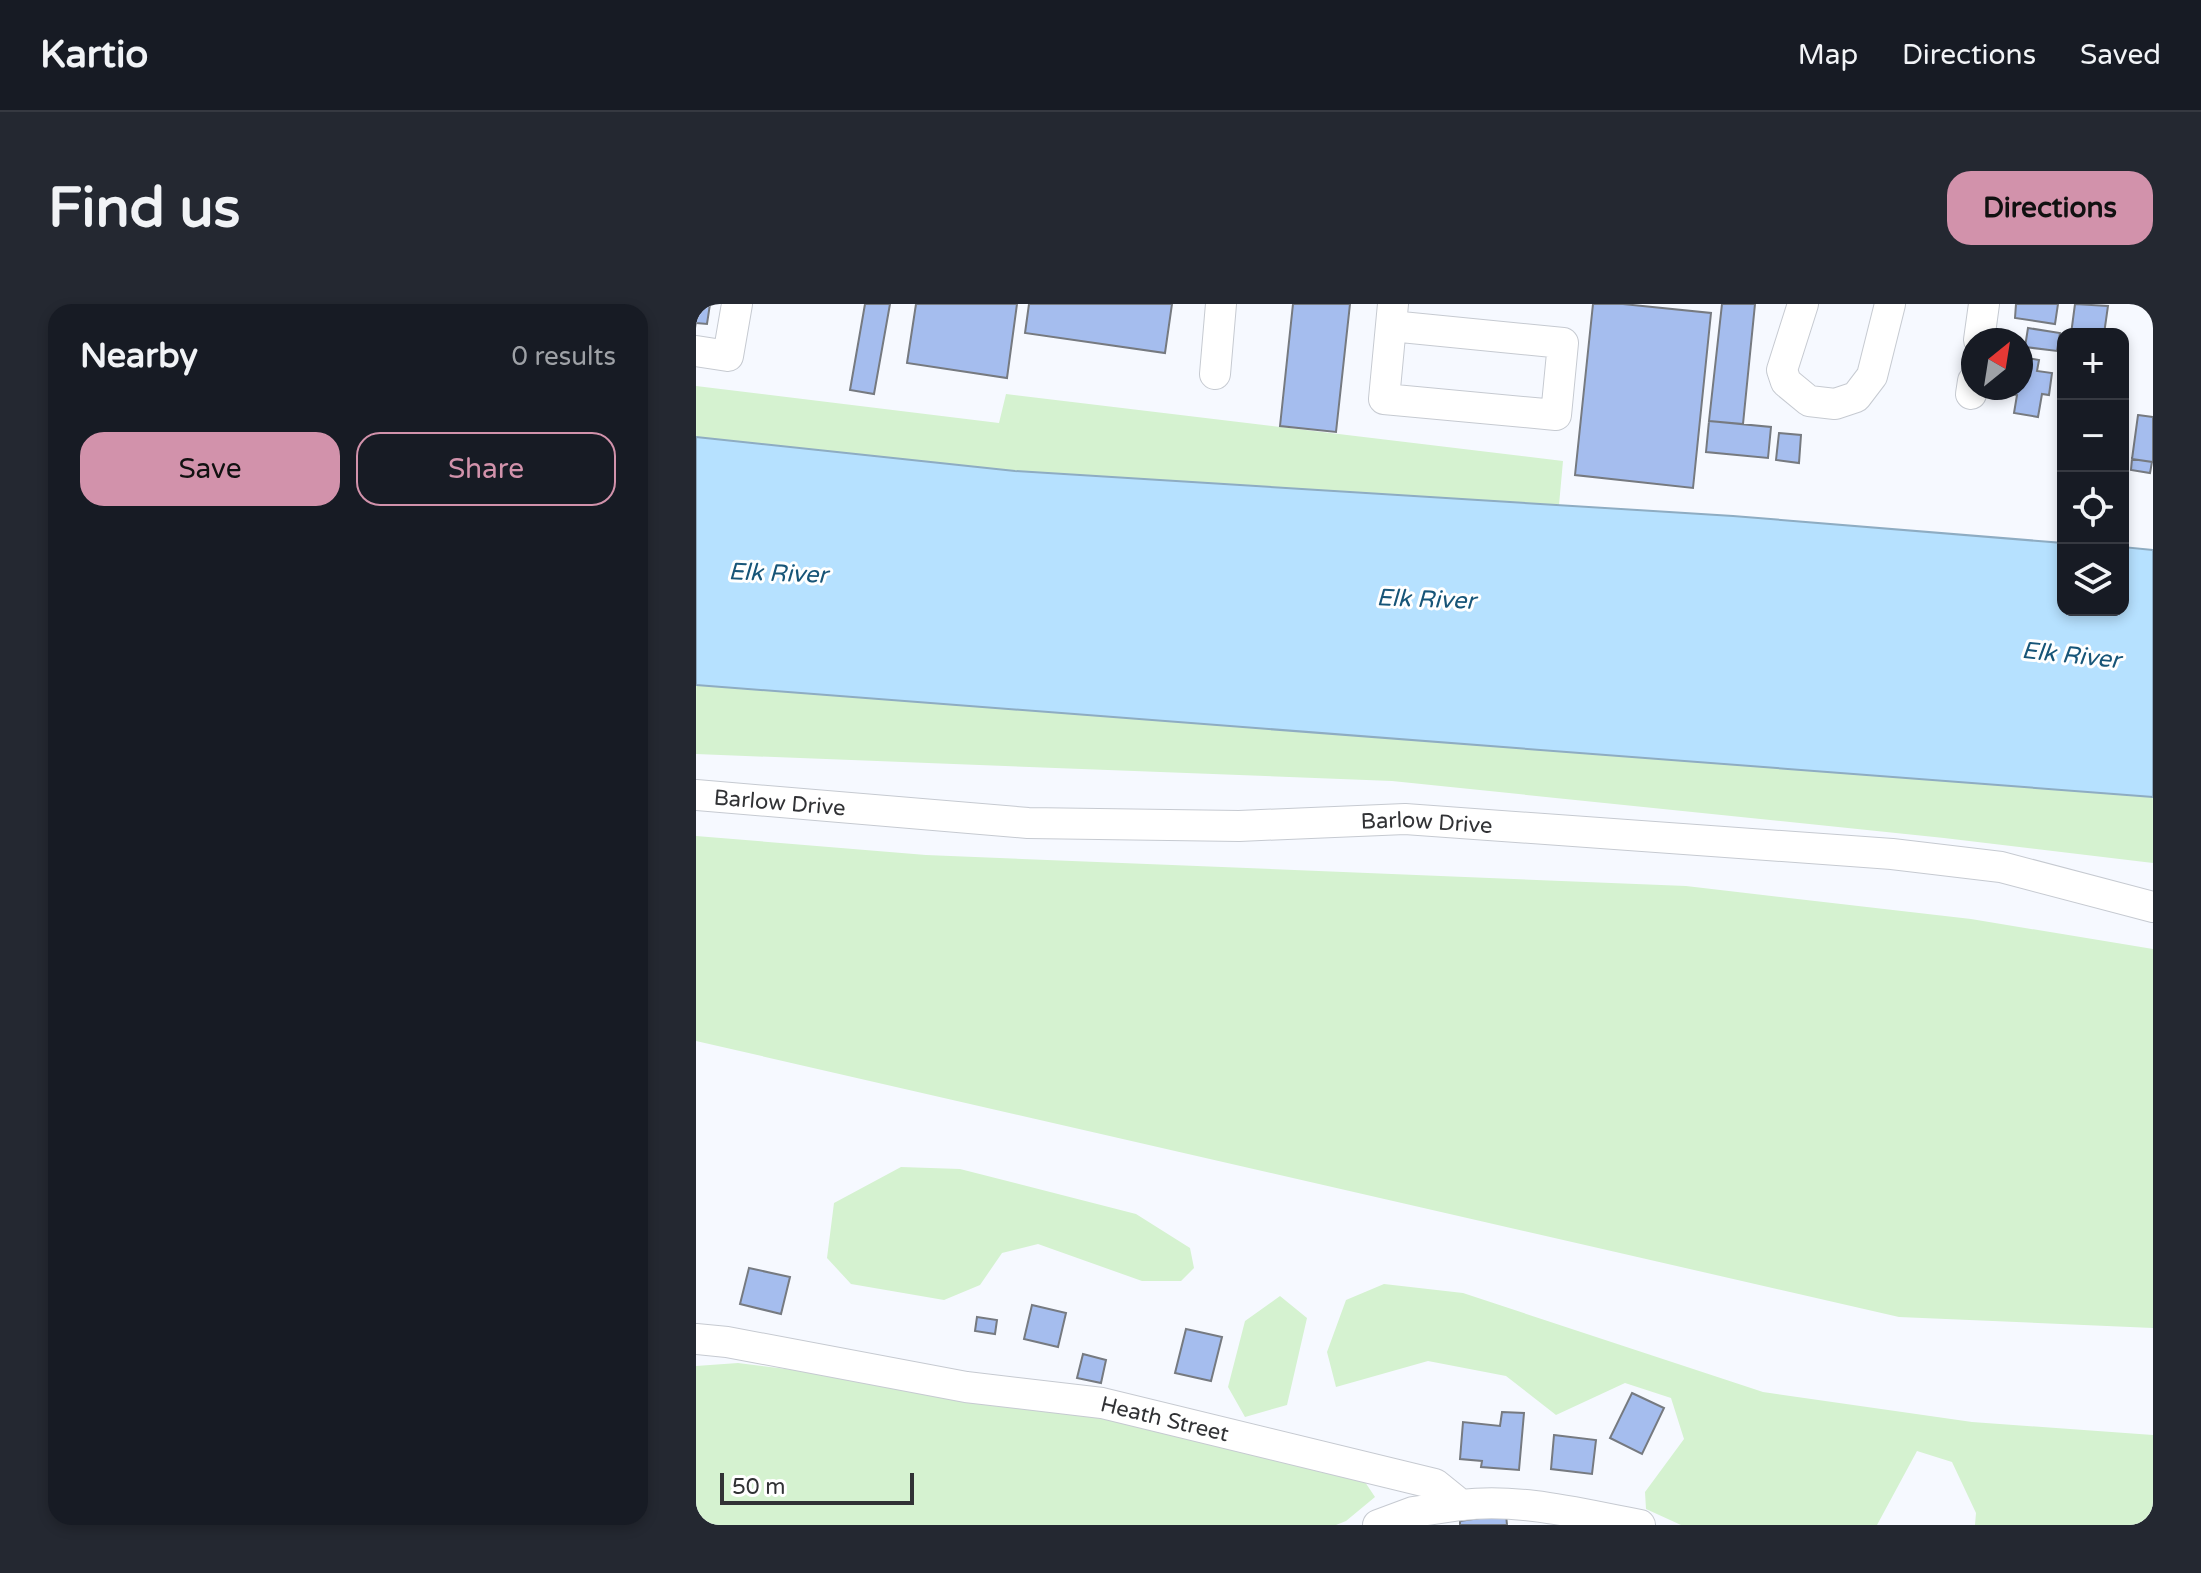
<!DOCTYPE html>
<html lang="en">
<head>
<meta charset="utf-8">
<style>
  :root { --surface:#171b24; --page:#242831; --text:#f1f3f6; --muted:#9ea1a6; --line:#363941; --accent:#d292ab }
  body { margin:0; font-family:"Varela Round",sans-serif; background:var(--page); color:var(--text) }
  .controls { position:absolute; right:24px; top:24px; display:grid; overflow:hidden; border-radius:16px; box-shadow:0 4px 12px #0003 }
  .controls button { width:72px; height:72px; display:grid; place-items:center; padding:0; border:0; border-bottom:2px solid var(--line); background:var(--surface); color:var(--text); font:40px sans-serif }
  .compass { position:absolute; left:1265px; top:24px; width:72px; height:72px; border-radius:50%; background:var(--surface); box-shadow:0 4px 12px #0003; rotate:30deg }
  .scale { position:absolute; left:24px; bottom:20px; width:194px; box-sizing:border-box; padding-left:8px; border:4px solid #313235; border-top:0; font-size:22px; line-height:28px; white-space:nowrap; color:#313235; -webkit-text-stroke:6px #fff; paint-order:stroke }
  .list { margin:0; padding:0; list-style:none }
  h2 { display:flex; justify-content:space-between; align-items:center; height:104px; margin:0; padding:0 32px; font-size:34px }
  h2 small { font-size:26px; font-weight:400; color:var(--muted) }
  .actions { display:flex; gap:16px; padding:24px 32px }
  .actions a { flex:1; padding:18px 0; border:2px solid var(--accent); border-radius:24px; text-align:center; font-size:28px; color:var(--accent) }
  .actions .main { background:var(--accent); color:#111 }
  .icon { flex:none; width:44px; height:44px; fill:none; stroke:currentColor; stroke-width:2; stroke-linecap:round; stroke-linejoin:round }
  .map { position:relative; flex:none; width:1457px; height:1221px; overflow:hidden; border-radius:24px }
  header { display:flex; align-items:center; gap:48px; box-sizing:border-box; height:112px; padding:0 40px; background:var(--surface); border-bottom:2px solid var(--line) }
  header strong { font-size:38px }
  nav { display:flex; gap:44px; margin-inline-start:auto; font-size:28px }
  .intro { display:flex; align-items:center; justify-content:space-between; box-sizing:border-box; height:192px; padding:0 48px }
  h1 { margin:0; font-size:56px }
  .button { padding:20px 36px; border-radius:24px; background:var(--accent); color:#111; font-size:28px; font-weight:700 }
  main { display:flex; gap:48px; padding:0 48px }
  aside { flex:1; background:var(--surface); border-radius:24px; box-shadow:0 4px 12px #0003 }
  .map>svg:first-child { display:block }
  .green { fill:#d5f2d0 }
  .water { fill:#b6e1ff; stroke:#8eacc2; stroke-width:2 }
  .building { fill:#a5bdee; stroke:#767a80; stroke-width:2 }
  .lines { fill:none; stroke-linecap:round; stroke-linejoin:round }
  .minor-casing { stroke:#c6cad1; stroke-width:32 }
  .minor { stroke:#fff; stroke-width:30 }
  .labels { text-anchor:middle; stroke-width:6; stroke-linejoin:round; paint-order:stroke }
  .street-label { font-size:22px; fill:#313235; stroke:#fff }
  .water-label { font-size:24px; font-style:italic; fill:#175578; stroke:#fff }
</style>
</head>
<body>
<header>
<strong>Kartio</strong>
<nav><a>Map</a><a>Directions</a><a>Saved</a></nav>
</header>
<div class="intro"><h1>Find us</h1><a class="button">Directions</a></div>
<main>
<aside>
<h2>Nearby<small>0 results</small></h2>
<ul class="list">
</ul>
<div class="actions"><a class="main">Save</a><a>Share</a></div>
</aside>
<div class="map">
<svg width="1457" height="1221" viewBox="0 0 1457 1221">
  <rect width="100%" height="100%" fill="#f6f9ff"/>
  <!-- green -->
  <path class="green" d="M 0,82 L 303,119 L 310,90 L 867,157 L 863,201 L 319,167 L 0,133 Z
    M 0,381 L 1457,493 L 1457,559 L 1248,534 L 696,477 L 0,450 Z
    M 0,532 L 230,551 L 990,582 L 1275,615 L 1457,645 L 1457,1024 L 1203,1013 L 0,737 Z
    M 205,863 L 264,865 L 440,910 L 494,944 L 498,964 L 485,977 L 446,977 L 342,940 L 306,949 L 284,981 L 248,996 L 155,980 L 131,954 L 138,899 Z
    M 688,980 L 767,989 L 1067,1088 L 1276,1118 L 1457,1131 L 1457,1221 L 1279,1221 L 1280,1209 L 1256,1158 L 1221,1147 L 1181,1221 L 985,1221 L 950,1205 L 949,1188 L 988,1135 L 975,1094 L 929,1079 L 860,1111 L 810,1072 L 732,1057 L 640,1083 L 631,1048 L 650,996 Z
    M 584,992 L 611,1014 L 591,1101 L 549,1113 L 532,1083 L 549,1017 Z
    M 42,1059 L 402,1104 L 669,1178 L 679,1193 L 650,1217 L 640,1221 L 0,1221 L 0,1062 Z"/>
  <!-- water -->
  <path class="water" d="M 0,133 L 319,167 L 1037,212 L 1367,239 L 1367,306 L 1427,306 L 1427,243 L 1457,246 L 1457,493 L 0,381 Z"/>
  <!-- building -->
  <path class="building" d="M 0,0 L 14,0 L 11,20 L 0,19 Z
    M 169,0 L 194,0 L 178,90 L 154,86 Z
    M 220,0 L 321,0 L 311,74 L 211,59 Z
    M 333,0 L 476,0 L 469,49 L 329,29 Z
    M 597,0 L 654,0 L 640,128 L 584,122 Z
    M 897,0 L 927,0 L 1015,9 L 997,184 L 879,171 Z
    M 1026,0 L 1059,0 L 1047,120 L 1013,117 Z
    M 1320,0 L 1362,0 L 1359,20 L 1319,14 Z
    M 1379,0 L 1412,2 L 1408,30 L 1375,30 Z
    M 1332,24 L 1364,29 L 1361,47 L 1329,43 Z
    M 1325,53 L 1343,56 L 1341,67 L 1356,69 L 1353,91 L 1346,90 L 1342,113 L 1318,109 L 1321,91 L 1313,90 L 1314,84 L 1325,84 Z
    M 1442,111 L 1457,113 L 1457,158 L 1436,155 Z
    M 1013,117 L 1075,123 L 1072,154 L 1010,148 Z
    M 1083,129 L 1105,131 L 1103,159 L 1080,156 Z
    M 1436,155 L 1456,158 L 1454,169 L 1435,166 Z
    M 53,964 L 94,973 L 85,1010 L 44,1000 Z
    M 336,1001 L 370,1009 L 362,1043 L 328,1035 Z
    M 281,1013 L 301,1016 L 299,1030 L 279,1027 Z
    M 490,1025 L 526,1033 L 515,1077 L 479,1069 Z
    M 387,1050 L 410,1056 L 405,1079 L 381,1074 Z
    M 936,1089 L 968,1104 L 946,1150 L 914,1134 Z
    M 806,1108 L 828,1109 L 823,1166 L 785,1163 L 786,1157 L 764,1155 L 767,1118 L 804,1122 Z
    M 858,1131 L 900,1136 L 896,1170 L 855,1165 Z
    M 810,1210 L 811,1221 L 764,1221 L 764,1217 Z"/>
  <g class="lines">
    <defs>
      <g id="minor">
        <path d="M 1107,0 L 1086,66 L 1090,78 L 1113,97 L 1139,100 L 1160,93 L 1176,72 L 1194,0"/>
        <path d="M 695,22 L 867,39 L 860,111 L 688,95 L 697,0"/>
        <path d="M 1283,36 L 1288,0"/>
        <path d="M 0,47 L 32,52 L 41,0"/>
        <path d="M 519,70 L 525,0"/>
        <path d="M 1275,90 L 1277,77"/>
        <path id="s1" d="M 0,491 L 332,519 L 543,522 L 709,515 L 1196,550 L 1305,563 L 1457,603"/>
        <path id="s2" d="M 0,1035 L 31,1038 L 270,1083 L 406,1099 L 739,1180 L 765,1201 C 826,1194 884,1210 944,1221"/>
        <path d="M 682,1221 L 717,1208 L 765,1201"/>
      </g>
    </defs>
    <!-- minor casing -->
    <use href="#minor" class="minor-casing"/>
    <!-- minor -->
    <use href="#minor" class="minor"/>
  </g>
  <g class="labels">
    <!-- street labels -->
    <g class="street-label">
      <text dy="8" stroke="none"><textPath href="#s1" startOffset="84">Barlow Drive</textPath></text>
      <text dy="8" stroke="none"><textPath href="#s1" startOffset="732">Barlow Drive</textPath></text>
      <text dy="8" stroke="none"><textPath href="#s2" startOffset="476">Heath Street</textPath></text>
    </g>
    <!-- water labels -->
    <g class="water-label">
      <text transform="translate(82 269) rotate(2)" y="8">Elk River</text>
      <text transform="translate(730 295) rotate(2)" y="8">Elk River</text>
      <text transform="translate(1375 351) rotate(6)" y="8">Elk River</text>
    </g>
  </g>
</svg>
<div class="controls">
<button>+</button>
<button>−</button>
<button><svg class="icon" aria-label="locate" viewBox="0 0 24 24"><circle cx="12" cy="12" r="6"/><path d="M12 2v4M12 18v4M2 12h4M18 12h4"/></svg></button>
<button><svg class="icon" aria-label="layers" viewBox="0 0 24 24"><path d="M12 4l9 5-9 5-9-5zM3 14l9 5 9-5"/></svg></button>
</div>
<svg class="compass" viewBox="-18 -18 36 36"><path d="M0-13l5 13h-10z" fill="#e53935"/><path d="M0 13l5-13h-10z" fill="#9ea1a6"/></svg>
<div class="scale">50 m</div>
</div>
</main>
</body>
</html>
